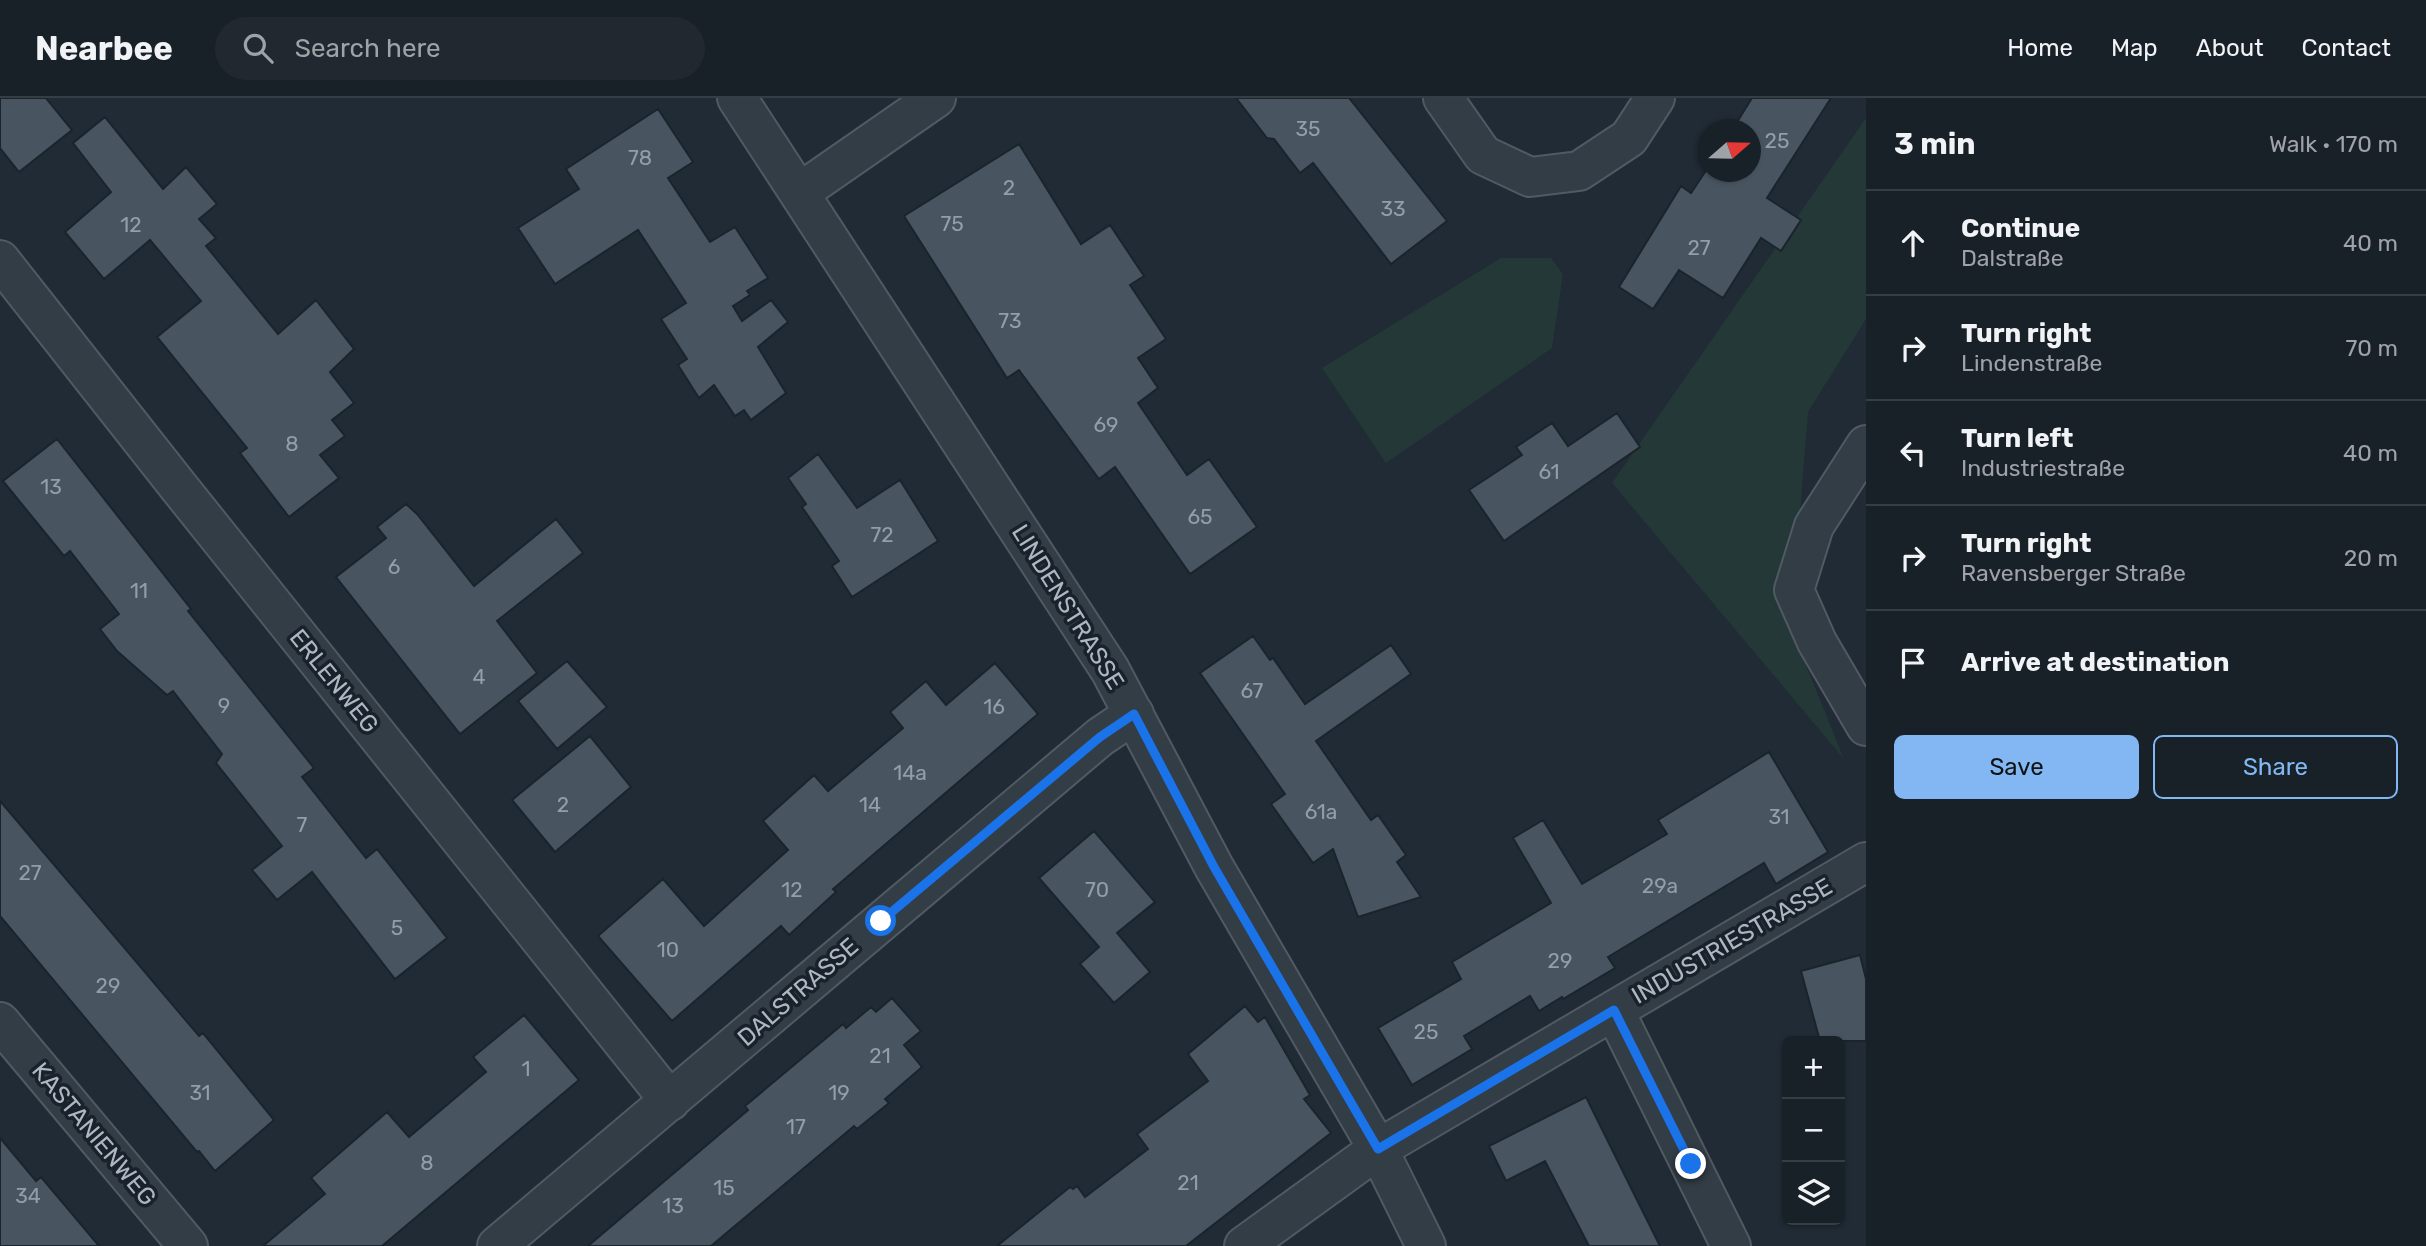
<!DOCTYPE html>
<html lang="en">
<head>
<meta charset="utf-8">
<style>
  :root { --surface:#182028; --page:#212830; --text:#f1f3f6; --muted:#9fa3a8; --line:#363e45; --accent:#82b7f3 }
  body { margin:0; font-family:Rubik,sans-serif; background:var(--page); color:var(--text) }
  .controls { position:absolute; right:21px; bottom:21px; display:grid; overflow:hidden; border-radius:10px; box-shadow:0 2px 5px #0004 }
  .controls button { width:63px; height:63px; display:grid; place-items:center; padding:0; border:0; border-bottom:2px solid var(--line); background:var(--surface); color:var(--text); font:35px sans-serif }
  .compass { position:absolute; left:1698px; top:21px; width:63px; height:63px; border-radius:50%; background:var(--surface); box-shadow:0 2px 5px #0004; rotate:70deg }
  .stop { position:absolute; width:21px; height:21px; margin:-16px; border:5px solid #1a73e8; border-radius:50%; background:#fff }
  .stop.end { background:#1a73e8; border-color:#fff; box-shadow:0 2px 7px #0008 }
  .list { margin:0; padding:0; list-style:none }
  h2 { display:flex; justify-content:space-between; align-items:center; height:91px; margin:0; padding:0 28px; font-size:30px }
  h2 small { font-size:23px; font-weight:400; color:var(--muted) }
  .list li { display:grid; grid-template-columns:46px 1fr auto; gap:21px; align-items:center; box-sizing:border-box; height:105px; padding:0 28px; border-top:2px solid var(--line) }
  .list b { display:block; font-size:26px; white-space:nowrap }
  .list p { margin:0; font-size:23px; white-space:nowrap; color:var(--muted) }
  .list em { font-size:23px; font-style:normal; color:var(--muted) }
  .actions { display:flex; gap:14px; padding:21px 28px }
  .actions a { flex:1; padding:16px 0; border:2px solid var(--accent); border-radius:10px; text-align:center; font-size:24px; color:var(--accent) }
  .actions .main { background:var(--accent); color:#111 }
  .icon { flex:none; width:38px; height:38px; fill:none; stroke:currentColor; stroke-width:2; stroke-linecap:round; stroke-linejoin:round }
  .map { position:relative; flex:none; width:1866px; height:1148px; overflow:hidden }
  header { display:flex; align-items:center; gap:42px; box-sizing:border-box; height:98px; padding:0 35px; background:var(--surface); border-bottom:2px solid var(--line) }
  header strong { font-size:33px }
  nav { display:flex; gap:38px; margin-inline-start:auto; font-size:24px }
  .search { width:490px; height:63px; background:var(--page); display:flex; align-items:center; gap:18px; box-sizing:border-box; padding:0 24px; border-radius:38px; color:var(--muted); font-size:26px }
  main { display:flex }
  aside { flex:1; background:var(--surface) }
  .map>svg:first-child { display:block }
  .green { fill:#233837 }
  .building { fill:#485561; stroke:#1b242c; stroke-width:2 }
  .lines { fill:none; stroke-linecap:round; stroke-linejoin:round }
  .minor-casing { stroke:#515a64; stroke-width:42 }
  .minor { stroke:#333d46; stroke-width:38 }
  .route { stroke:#1a73e8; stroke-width:9 }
  .labels { text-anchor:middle; stroke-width:7; stroke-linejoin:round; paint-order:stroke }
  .number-label { font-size:21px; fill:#949eaa }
  .street-label { font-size:24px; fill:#adb7c3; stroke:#19222a }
</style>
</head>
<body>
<header>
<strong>Nearbee</strong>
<div class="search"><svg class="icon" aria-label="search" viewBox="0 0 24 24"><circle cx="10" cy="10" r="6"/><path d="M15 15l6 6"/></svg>Search here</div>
<nav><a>Home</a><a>Map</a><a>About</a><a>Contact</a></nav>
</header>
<main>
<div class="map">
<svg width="1866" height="1148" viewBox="0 0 1866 1148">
  <rect width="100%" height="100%" fill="#202b35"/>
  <!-- green -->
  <path class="green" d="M 1866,20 L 1866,221 L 1808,314 L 1794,492 L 1801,555 L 1844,661 L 1612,385 Z
    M 1501,160 L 1551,160 L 1563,176 L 1552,250 L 1386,365 L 1322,270 Z"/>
  <!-- building -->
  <path class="building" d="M 0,0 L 46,0 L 72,32 L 19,74 L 0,50 Z
    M 1236,0 L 1349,0 L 1447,123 L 1391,166 L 1313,65 L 1300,75 L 1274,41 L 1267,40 Z
    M 1752,0 L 1831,0 L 1767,100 L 1801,122 L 1781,153 L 1761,140 L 1723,200 L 1679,172 L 1653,211 L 1619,189 L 1681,88 L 1691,95 L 1709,68 L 1709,74 L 1751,74 L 1751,32 L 1732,32 Z
    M 658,11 L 693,64 L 668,80 L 710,144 L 735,129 L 768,180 L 747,193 L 750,197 L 733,208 L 742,223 L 771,202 L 788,224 L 758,249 L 786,295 L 751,322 L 744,312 L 735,318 L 714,287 L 699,300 L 678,267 L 687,261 L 661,221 L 686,205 L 638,132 L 555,186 L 518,130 L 579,91 L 566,71 Z
    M 105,19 L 163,91 L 186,69 L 217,106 L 199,121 L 216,140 L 206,148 L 278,236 L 316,202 L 354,251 L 330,274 L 354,305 L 332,322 L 345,338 L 320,357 L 339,380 L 289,419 L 240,355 L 247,350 L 157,239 L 201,203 L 150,142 L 104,181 L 65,134 L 111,94 L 73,45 Z
    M 1019,46 L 1081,146 L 1110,127 L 1144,178 L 1130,187 L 1166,241 L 1138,260 L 1158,290 L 1138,305 L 1187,377 L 1209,361 L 1257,429 L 1190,476 L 1115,369 L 1099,381 L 1019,272 L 1007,280 L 904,118 Z
    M 1617,315 L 1640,349 L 1504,443 L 1469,392 L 1522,357 L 1516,349 L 1552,325 L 1568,348 Z
    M 57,341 L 191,511 L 188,513 L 314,670 L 302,679 L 366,760 L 377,751 L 447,840 L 395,881 L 312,774 L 277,802 L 252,772 L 282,748 L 216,665 L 222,656 L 173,593 L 167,597 L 117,553 L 100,531 L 119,516 L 70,453 L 64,458 L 3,383 Z
    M 818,356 L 857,410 L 900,382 L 938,443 L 852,499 L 832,468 L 839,463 L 802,409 L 806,406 L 788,380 Z
    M 406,406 L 417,416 L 474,488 L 556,421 L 583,455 L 497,523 L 537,575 L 460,636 L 336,479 L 386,440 L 377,429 Z
    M 1253,538 L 1270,562 L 1273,560 L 1305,606 L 1391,547 L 1411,576 L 1316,643 L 1371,722 L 1378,717 L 1406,757 L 1397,764 L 1421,799 L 1358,819 L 1333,751 L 1313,765 L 1271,706 L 1285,696 L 1200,575 Z
    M 567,563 L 607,609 L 557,651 L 518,603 Z
    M 995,565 L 1038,616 L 833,791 L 836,794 L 789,837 L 781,828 L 672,923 L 598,838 L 663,781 L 704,828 L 788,752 L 763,723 L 814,677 L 828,693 L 903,630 L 890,614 L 926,583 L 946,607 Z
    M 590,638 L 631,689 L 555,754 L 512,702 Z
    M 1769,654 L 1828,754 L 1776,786 L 1764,765 L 1608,859 L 1615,870 L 1563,901 L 1562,899 L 1539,913 L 1530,898 L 1464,938 L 1472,951 L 1412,987 L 1378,930 L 1461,881 L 1452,864 L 1551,805 L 1513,740 L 1543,722 L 1582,786 L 1667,736 L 1658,722 Z
    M 0,703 L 199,938 L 203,935 L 274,1022 L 215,1073 L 199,1053 L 197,1054 L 0,818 Z
    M 1094,733 L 1155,804 L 1117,835 L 1150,874 L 1114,905 L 1080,866 L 1099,849 L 1039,780 Z
    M 1860,857 L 1866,881 L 1866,943 L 1820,943 L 1801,873 Z
    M 892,900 L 921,933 L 904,947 L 922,969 L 885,1001 L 889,1005 L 857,1031 L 854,1028 L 711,1148 L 588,1148 L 748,1012 L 745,1008 L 843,926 L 846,930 L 871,909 L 876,914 Z
    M 1245,908 L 1258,924 L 1265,919 L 1310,997 L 1304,1001 L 1331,1035 L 1186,1148 L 997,1148 L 1070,1089 L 1073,1091 L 1077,1088 L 1085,1099 L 1148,1051 L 1137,1036 L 1208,983 L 1188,956 Z
    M 524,917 L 579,982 L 382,1148 L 263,1148 L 325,1096 L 311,1080 L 387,1014 L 409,1039 L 486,974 L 473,959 Z
    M 1586,999 L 1637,1102 L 1660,1148 L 1589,1148 L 1545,1063 L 1506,1083 L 1489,1048 Z
    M 0,1040 L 36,1083 L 41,1079 L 99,1148 L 0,1148 Z"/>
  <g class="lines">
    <defs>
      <path id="minor" d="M 737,0 L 1110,572 L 1214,769 L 1378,1051 L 1426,1148
        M 1443,0 L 1483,57 L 1530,79 L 1579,73 L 1629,40 L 1655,0
        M 799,95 L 936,0
        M 0,162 L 178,388 L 670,1003
        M 1866,347 L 1814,428 L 1794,492 L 1817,544 L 1866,628
        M 1614,912 L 1731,1148
        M 0,924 L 188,1148
        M 497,1148 L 1100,639 L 1134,616
        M 1244,1148 L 1378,1051 L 1866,764"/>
    </defs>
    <!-- minor casing -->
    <use href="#minor" class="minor-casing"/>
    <!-- minor -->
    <use href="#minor" class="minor"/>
  </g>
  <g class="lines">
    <!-- route -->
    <path class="route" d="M 881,823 L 1100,639 L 1134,616 L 1214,769 L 1378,1051 L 1614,912 L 1691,1066"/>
  </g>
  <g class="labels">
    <!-- number labels -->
    <g class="number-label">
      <text x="1308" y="38">35</text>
      <text x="1777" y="50">25</text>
      <text x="640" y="67">78</text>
      <text x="1009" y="97">2</text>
      <text x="1393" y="118">33</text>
      <text x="952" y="133">75</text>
      <text x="131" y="134">12</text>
      <text x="1699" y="157">27</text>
      <text x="1010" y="230">73</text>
      <text x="1106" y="334">69</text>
      <text x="292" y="353">8</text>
      <text x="1549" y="381">61</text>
      <text x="51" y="396">13</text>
      <text x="1200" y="426">65</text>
      <text x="882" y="444">72</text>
      <text x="394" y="476">6</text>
      <text x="139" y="500">11</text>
      <text x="479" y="586">4</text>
      <text x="1252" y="600">67</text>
      <text x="224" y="615">9</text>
      <text x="994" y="616">16</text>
      <text x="910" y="682">14a</text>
      <text x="563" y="714">2</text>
      <text x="870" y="714">14</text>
      <text x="1321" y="721">61a</text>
      <text x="1779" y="726">31</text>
      <text x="302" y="734">7</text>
      <text x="30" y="782">27</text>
      <text x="1660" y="795">29a</text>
      <text x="792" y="799">12</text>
      <text x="1097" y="799">70</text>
      <text x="397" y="837">5</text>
      <text x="668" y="859">10</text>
      <text x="1560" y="870">29</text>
      <text x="108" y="895">29</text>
      <text x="1426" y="941">25</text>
      <text x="880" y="965">21</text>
      <text x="526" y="978">1</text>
      <text x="200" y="1002">31</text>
      <text x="839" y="1002">19</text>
      <text x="796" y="1036">17</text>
      <text x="427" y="1072">8</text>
      <text x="1188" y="1092">21</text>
      <text x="724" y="1097">15</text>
      <text x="28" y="1105">34</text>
      <text x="673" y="1115">13</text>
    </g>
    <!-- street labels -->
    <g class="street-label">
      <text transform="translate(1068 509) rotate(58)" y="8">LINDENSTRASSE</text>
      <text transform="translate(334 583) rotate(51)" y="8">ERLENWEG</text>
      <text transform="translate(1732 843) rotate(-30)" y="8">INDUSTRIESTRASSE</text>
      <text transform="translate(798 894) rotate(-41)" y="8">DALSTRASSE</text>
      <text transform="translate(94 1036) rotate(50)" y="8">KASTANIENWEG</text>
    </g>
  </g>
</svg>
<div class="controls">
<button>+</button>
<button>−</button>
<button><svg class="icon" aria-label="layers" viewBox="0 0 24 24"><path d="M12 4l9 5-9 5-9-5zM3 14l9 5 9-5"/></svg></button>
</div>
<svg class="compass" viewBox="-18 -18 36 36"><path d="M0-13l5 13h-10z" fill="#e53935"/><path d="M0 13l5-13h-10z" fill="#9fa3a8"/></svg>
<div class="stop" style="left:881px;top:823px"></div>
<div class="stop end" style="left:1691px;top:1066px"></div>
</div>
<aside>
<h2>3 min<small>Walk · 170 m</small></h2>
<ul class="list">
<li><svg class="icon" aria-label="ahead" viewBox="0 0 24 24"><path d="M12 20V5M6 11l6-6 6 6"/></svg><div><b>Continue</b><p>Dalstraße</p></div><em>40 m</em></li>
<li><svg class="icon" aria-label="right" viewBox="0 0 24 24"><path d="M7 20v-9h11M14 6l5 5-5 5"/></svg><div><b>Turn right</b><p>Lindenstraße</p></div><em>70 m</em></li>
<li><svg class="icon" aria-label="left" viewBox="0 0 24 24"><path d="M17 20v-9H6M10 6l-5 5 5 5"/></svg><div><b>Turn left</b><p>Industriestraße</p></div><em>40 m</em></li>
<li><svg class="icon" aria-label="right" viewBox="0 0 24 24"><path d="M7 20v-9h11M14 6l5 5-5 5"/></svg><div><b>Turn right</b><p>Ravensberger Straße</p></div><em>20 m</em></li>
<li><svg class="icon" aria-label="arrive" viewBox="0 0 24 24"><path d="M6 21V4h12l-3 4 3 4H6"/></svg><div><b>Arrive at destination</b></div></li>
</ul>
<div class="actions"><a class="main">Save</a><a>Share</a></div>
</aside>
</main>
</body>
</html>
